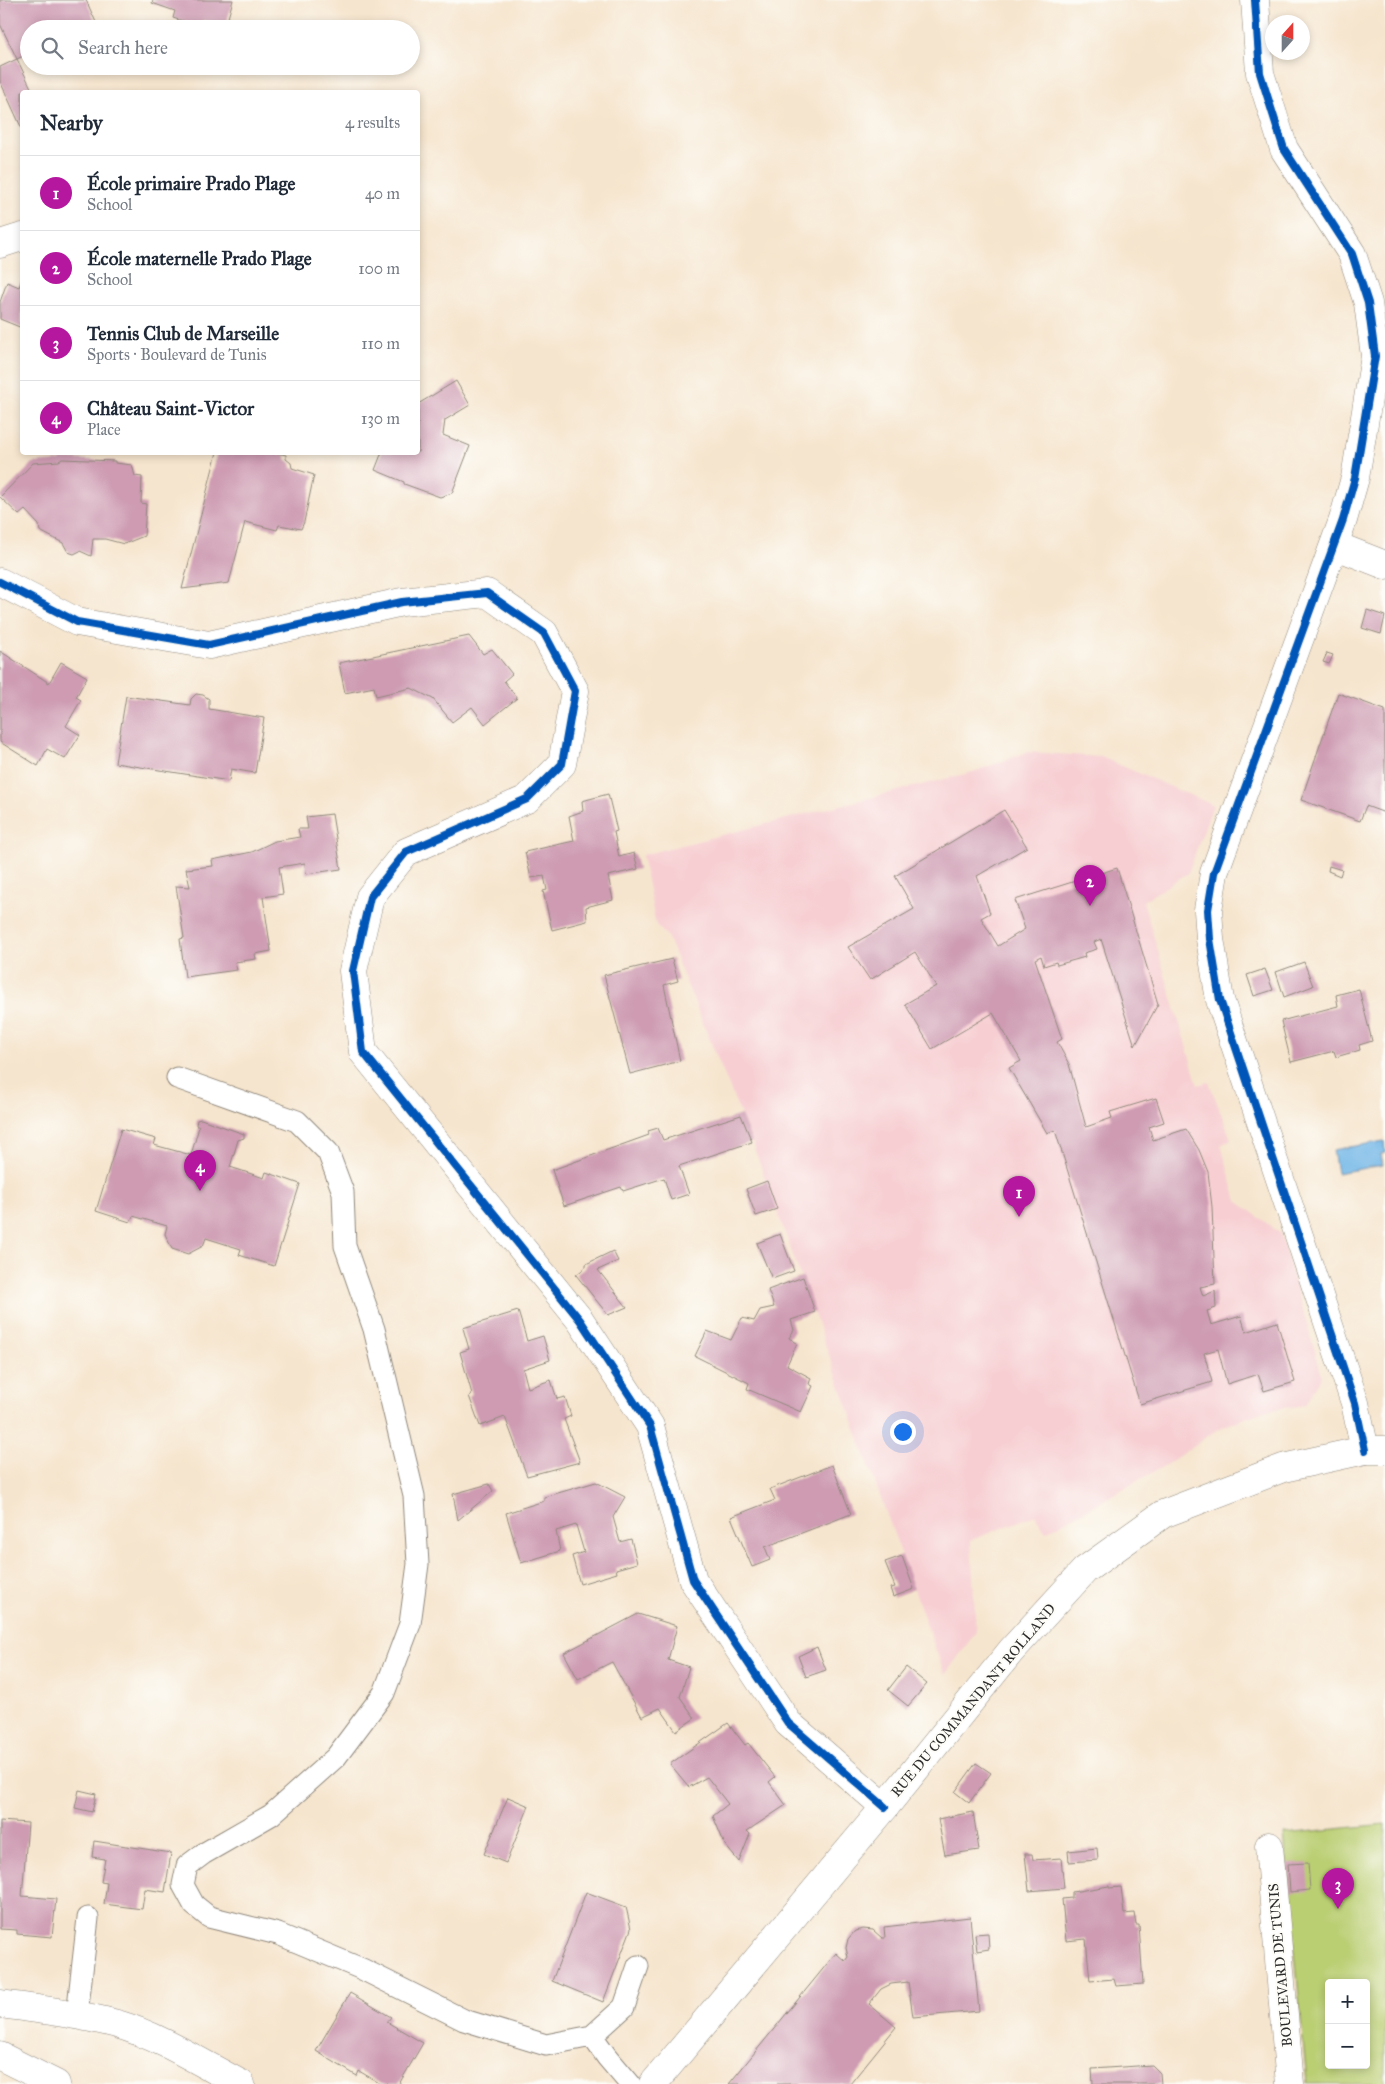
<!DOCTYPE html>
<html lang="en">
<head>
<meta charset="utf-8">
<style>
  :root { --surface:#fff; --page:#f2f2f3; --text:#1f2937; --muted:#747a83; --line:#e0e1e3; --accent:#b5179e }
  body { margin:0; font-family:"IM FELL Great Primer",serif; background:var(--page); color:var(--text) }
  .controls { position:absolute; right:15px; bottom:15px; display:grid; overflow:hidden; border-radius:5px; box-shadow:0 2px 8px #0003 }
  .controls button { width:45px; height:45px; display:grid; place-items:center; padding:0; border:0; border-bottom:1px solid var(--line); background:var(--surface); color:var(--text); font:25px sans-serif }
  .compass { position:absolute; left:1265px; top:15px; width:45px; height:45px; border-radius:50%; background:var(--surface); box-shadow:0 2px 8px #0003; rotate:21deg }
  .you { position:absolute; left:902px; top:1431px; width:18px; height:18px; margin:-12px; border:4px solid #fff; border-radius:50%; background:#1a73e8; box-shadow:0 0 0 8px #1a73e833 }
  .badge { display:grid; place-items:center; width:32px; height:32px; border-radius:50%; background:var(--accent); color:#fff; font-size:16px; font-weight:700 }
  .pin { position:absolute; translate:-50% -41px; filter:drop-shadow(0 1px 2px #0008) }
  .pin::after { content:''; position:absolute; top:26px; width:18px; height:15px; background:inherit; clip-path:polygon(0 0,100% 0,50% 100%) }
  .list { margin:0; padding:0; list-style:none }
  h2 { display:flex; justify-content:space-between; align-items:center; height:65px; margin:0; padding:0 20px; font-size:21px }
  h2 small { font-size:16px; font-weight:400; color:var(--muted) }
  .list li { display:grid; grid-template-columns:32px 1fr auto; gap:15px; align-items:center; box-sizing:border-box; height:75px; padding:0 20px; border-top:1px solid var(--line) }
  .list b { display:block; font-size:19px; white-space:nowrap }
  .list p { margin:0; font-size:16px; white-space:nowrap; color:var(--muted) }
  .list em { font-size:16px; font-style:normal; color:var(--muted) }
  .icon { flex:none; width:28px; height:28px; fill:none; stroke:currentColor; stroke-width:2; stroke-linecap:round; stroke-linejoin:round }
  .map { position:relative; flex:none; width:1385px; height:2084px; overflow:hidden }
  .search { position:absolute; background:var(--surface); box-shadow:0 2px 8px #0003; left:20px; top:20px; width:400px; height:55px; display:flex; align-items:center; gap:12px; box-sizing:border-box; padding:0 18px; border-radius:28px; color:var(--muted); font-size:19px }
  .panel { position:absolute; background:var(--surface); box-shadow:0 2px 8px #0003; left:20px; top:90px; width:400px; height:365px; border-radius:5px }
  .map>svg:first-child { display:block }
  .built { fill:#f7cfd3 }
  .park { fill:#bace72; stroke:#727c4e; fill-rule:evenodd }
  .water { fill:#71b6e7; stroke:#4e7089 }
  .building { fill:#ce9bb2 }
  .lines { fill:none; stroke-linecap:round; stroke-linejoin:round }
  .service-casing { stroke:#90887c; stroke-width:23 }
  .minor-casing { stroke:#90887c; stroke-width:29 }
  .tertiary-casing { stroke:#90887c; stroke-width:29 }
  .service { stroke:#fff; stroke-width:21 }
  .minor { stroke:#fff; stroke-width:28 }
  .tertiary { stroke:#fff; stroke-width:28 }
  .cycleway-casing { stroke:#fdfcf7; stroke-width:11 }
  .cycleway { stroke:#0057b8; stroke-width:8 }
  .labels { text-anchor:middle; stroke-width:4; stroke-linejoin:round; paint-order:stroke }
  .street-label { font-size:14px; fill:#2b2b2b; stroke:#fdfcf7 }
</style>
</head>
<body>
<div class="map">
<svg width="1385" height="2084" viewBox="0 0 1385 2084">
  <rect width="100%" height="100%" fill="#fdfcf7"/>
  <filter id="ink" filterUnits="userSpaceOnUse"><feTurbulence type="fractalNoise" baseFrequency=".02" numOctaves="2"/><feDisplacementMap in="SourceGraphic" scale="10" xChannelSelector="R" yChannelSelector="G"/><feConvolveMatrix kernelMatrix="1 2 1 2 8 2 1 2 1" color-interpolation-filters="sRGB"/></filter>
  <filter id="wash" filterUnits="userSpaceOnUse"><feTurbulence type="fractalNoise" baseFrequency=".0096" numOctaves="4" result="noise"/><feDisplacementMap in="SourceGraphic" scale="20" xChannelSelector="R" yChannelSelector="G"/><feGaussianBlur stdDeviation="1.12" result="paint"/><feColorMatrix in="noise" values="0 0 0 0 0 0 0 0 0 0 0 0 0 0 0 0 0 1.4 0 .05"/><feComposite in="paint" operator="in"/></filter>
  <g filter="url(#wash)">
    <rect width="100%" height="100%" fill="#f6e5ce"/>
    <!-- built -->
    <path class="built" d="M 1028,752 L 1101,757 L 1213,805 L 1188,873 L 1143,901 L 1198,1085 L 1209,1082 L 1231,1139 L 1221,1145 L 1237,1201 L 1280,1233 L 1322,1375 L 1305,1405 L 1264,1411 L 1219,1428 L 1166,1465 L 1046,1532 L 1035,1515 L 971,1540 L 976,1632 L 945,1675 L 752,1142 L 667,936 L 656,925 L 642,855 L 973,772 Z"/>
    <!-- park -->
    <path class="park" d="M 1385,1824 L 1385,2084 L 1307,2084 L 1284,1834 ZM 1329,1983 L 1366,1983 L 1366,2065 L 1329,2065 Z"/>
    <!-- water -->
    <path class="water" d="M 1384,1141 L 1385,1153 L 1381,1154 L 1383,1165 L 1337,1173 L 1333,1150 Z"/>
    <g id="blocks">
      <!-- building -->
      <path class="building" d="M 0,0 L 86,0 L 99,29 L 29,29 L 29,53 L 17,59 L 0,24 Z
        M 153,0 L 233,0 L 226,25 L 204,20 L 201,27 L 173,18 L 175,11 L 152,3 Z
        M 17,59 L 33,92 L 22,92 L 22,129 L 0,81 L 0,67 Z
        M 22,279 L 22,328 L 0,319 L 0,302 L 7,282 L 19,287 Z
        M 456,381 L 470,405 L 445,420 L 443,435 L 470,446 L 452,493 L 440,497 L 404,484 L 404,482 L 375,470 L 382,452 L 418,452 L 418,404 Z
        M 217,452 L 273,452 L 286,455 L 286,459 L 291,463 L 292,468 L 314,475 L 304,522 L 301,529 L 279,525 L 277,530 L 245,522 L 229,583 L 182,589 Z
        M 62,459 L 115,461 L 115,463 L 132,465 L 135,476 L 142,477 L 141,503 L 146,504 L 144,536 L 124,544 L 105,539 L 93,539 L 91,556 L 80,551 L 74,554 L 68,552 L 63,543 L 40,531 L 39,525 L 25,510 L 19,515 L 0,497 L 33,463 L 59,461 Z
        M 1367,610 L 1385,616 L 1381,634 L 1362,628 Z
        M 469,636 L 483,654 L 492,649 L 512,674 L 504,681 L 517,698 L 485,724 L 472,707 L 452,722 L 433,699 L 411,688 L 376,696 L 374,687 L 345,693 L 339,663 Z
        M 0,651 L 49,683 L 61,662 L 87,677 L 76,697 L 81,700 L 66,726 L 80,735 L 65,759 L 47,749 L 38,766 L 0,742 Z
        M 1327,653 L 1333,655 L 1329,664 L 1323,662 Z
        M 1338,693 L 1385,710 L 1385,813 L 1366,806 L 1360,821 L 1301,800 Z
        M 196,694 L 203,695 L 209,699 L 209,709 L 264,718 L 255,773 L 231,769 L 229,781 L 115,763 L 126,696 L 190,705 L 191,699 Z
        M 608,794 L 617,831 L 614,832 L 619,857 L 634,853 L 638,869 L 608,876 L 613,900 L 586,907 L 587,921 L 552,930 L 543,891 L 547,890 L 544,876 L 531,878 L 525,852 L 574,841 L 569,816 L 583,811 L 582,801 Z
        M 1004,810 L 1027,847 L 977,876 L 990,913 L 981,918 L 998,946 L 1025,929 L 1015,900 L 1117,868 L 1158,1004 L 1135,1046 L 1101,939 L 1094,942 L 1097,949 L 1084,953 L 1085,957 L 1057,965 L 1056,962 L 1044,966 L 1041,956 L 1035,959 L 1062,1039 L 1057,1042 L 1069,1064 L 1086,1127 L 1112,1118 L 1110,1112 L 1156,1098 L 1164,1122 L 1149,1127 L 1153,1140 L 1186,1129 L 1199,1150 L 1208,1172 L 1212,1207 L 1215,1284 L 1200,1287 L 1203,1296 L 1215,1291 L 1216,1308 L 1207,1311 L 1211,1325 L 1241,1316 L 1246,1332 L 1277,1322 L 1295,1382 L 1264,1391 L 1258,1374 L 1227,1384 L 1218,1349 L 1204,1353 L 1212,1382 L 1140,1404 L 1055,1130 L 1047,1133 L 1009,1068 L 1021,1061 L 993,1013 L 932,1049 L 905,1004 L 936,986 L 915,952 L 870,980 L 848,947 L 914,909 L 895,876 Z
        M 332,814 L 341,869 L 306,874 L 305,863 L 279,867 L 283,894 L 263,897 L 271,951 L 255,954 L 256,959 L 235,962 L 237,970 L 185,977 L 180,939 L 184,938 L 176,886 L 190,887 L 186,869 L 213,866 L 212,860 L 252,852 L 275,841 L 300,837 L 298,829 L 308,829 L 306,817 Z
        M 1329,866 L 1342,870 L 1340,876 L 1328,871 Z
        M 672,959 L 678,981 L 664,985 L 680,1061 L 630,1074 L 604,975 Z
        M 1304,962 L 1313,986 L 1284,997 L 1276,972 Z
        M 1265,969 L 1273,990 L 1254,996 L 1247,975 Z
        M 1359,989 L 1372,1041 L 1359,1045 L 1360,1050 L 1336,1057 L 1334,1051 L 1291,1062 L 1281,1021 L 1338,1006 L 1336,995 Z
        M 741,1115 L 752,1142 L 679,1166 L 689,1194 L 671,1200 L 664,1178 L 623,1191 L 621,1187 L 564,1206 L 552,1170 L 649,1135 L 648,1131 L 658,1128 L 663,1140 Z
        M 201,1119 L 244,1134 L 244,1138 L 238,1140 L 230,1167 L 264,1178 L 266,1172 L 300,1184 L 274,1266 L 239,1255 L 241,1249 L 206,1238 L 203,1246 L 188,1254 L 172,1249 L 165,1234 L 167,1226 L 133,1216 L 130,1222 L 96,1211 L 121,1129 L 156,1139 L 154,1145 L 191,1155 L 199,1127 L 196,1125 L 197,1120 Z
        M 767,1181 L 777,1209 L 756,1216 L 746,1189 Z
        M 780,1234 L 794,1271 L 772,1279 L 757,1243 Z
        M 613,1251 L 618,1261 L 598,1270 L 627,1307 L 608,1315 L 576,1275 L 586,1267 L 586,1264 Z
        M 803,1277 L 815,1312 L 791,1320 L 794,1330 L 789,1338 L 797,1343 L 787,1365 L 811,1378 L 809,1384 L 813,1386 L 801,1412 L 747,1389 L 749,1383 L 695,1356 L 707,1331 L 731,1340 L 742,1318 L 754,1321 L 760,1310 L 774,1307 L 768,1290 Z
        M 518,1311 L 527,1341 L 543,1336 L 550,1360 L 523,1369 L 528,1388 L 551,1380 L 557,1399 L 565,1397 L 571,1416 L 564,1419 L 580,1462 L 527,1476 L 505,1417 L 480,1426 L 469,1396 L 472,1394 L 460,1352 L 469,1349 L 463,1328 Z
        M 832,1465 L 851,1514 L 765,1547 L 770,1560 L 752,1567 L 731,1517 L 775,1500 L 770,1489 Z
        M 596,1482 L 625,1497 L 613,1517 L 620,1542 L 631,1539 L 637,1563 L 616,1569 L 617,1573 L 580,1584 L 572,1556 L 584,1552 L 576,1525 L 556,1531 L 560,1551 L 521,1563 L 506,1513 L 544,1501 L 544,1497 Z
        M 489,1484 L 493,1491 L 458,1520 L 453,1494 Z
        M 902,1556 L 914,1589 L 893,1597 L 890,1588 L 895,1587 L 885,1562 Z
        M 638,1614 L 677,1626 L 668,1660 L 689,1667 L 680,1697 L 695,1718 L 676,1731 L 660,1708 L 642,1717 L 612,1662 L 578,1679 L 564,1653 Z
        M 817,1647 L 826,1670 L 806,1677 L 798,1656 Z
        M 906,1667 L 927,1684 L 908,1706 L 888,1690 Z
        M 728,1723 L 745,1745 L 748,1743 L 775,1777 L 769,1782 L 786,1805 L 747,1831 L 750,1834 L 739,1862 L 725,1845 L 713,1816 L 728,1804 L 707,1777 L 689,1787 L 670,1764 Z
        M 976,1763 L 991,1773 L 969,1803 L 955,1792 Z
        M 79,1790 L 96,1794 L 92,1812 L 75,1808 Z
        M 508,1797 L 529,1806 L 506,1863 L 484,1854 Z
        M 973,1812 L 979,1850 L 945,1855 L 938,1819 Z
        M 0,1821 L 28,1823 L 22,1896 L 56,1899 L 52,1937 L 17,1934 L 17,1930 L 0,1929 Z
        M 94,1841 L 171,1853 L 165,1892 L 145,1889 L 142,1909 L 104,1904 L 107,1883 L 101,1882 L 105,1859 L 92,1857 Z
        M 1097,1848 L 1098,1860 L 1069,1862 L 1068,1851 Z
        M 1025,1854 L 1032,1854 L 1033,1860 L 1061,1858 L 1064,1888 L 1029,1891 Z
        M 1308,1863 L 1310,1890 L 1290,1892 L 1288,1864 Z
        M 1109,1886 L 1109,1888 L 1121,1887 L 1124,1914 L 1134,1913 L 1136,1925 L 1139,1925 L 1143,1984 L 1116,1986 L 1114,1979 L 1090,1981 L 1086,1939 L 1066,1941 L 1062,1899 L 1072,1898 L 1072,1892 Z
        M 586,1892 L 626,1907 L 631,1929 L 603,2002 L 552,1981 Z
        M 970,1917 L 979,2011 L 913,2017 L 908,1982 L 891,1984 L 881,1989 L 869,2004 L 896,2027 L 850,2084 L 729,2084 L 836,1953 L 845,1961 L 848,1957 L 846,1948 L 848,1939 L 855,1931 L 863,1929 L 873,1930 L 882,1938 L 885,1938 L 884,1927 Z
        M 988,1933 L 989,1949 L 977,1951 L 975,1934 Z
        M 350,1993 L 391,2017 L 387,2022 L 423,2043 L 399,2084 L 381,2084 L 359,2071 L 357,2076 L 316,2051 Z
        M 1152,2065 L 1160,2073 L 1161,2084 L 1093,2084 L 1092,2069 Z"/>
    </g>
  </g>
  <g filter="url(#ink)">
    <use href="#blocks" fill-opacity="0" stroke="#90887c" stroke-width="1"/>
    <g class="lines">
      <defs>
        <path id="service" d="M 177,1078 L 297,1121 L 328,1152 L 343,1192 L 345,1246 L 374,1329 L 414,1496 L 418,1564 L 410,1624 L 384,1693 L 336,1757 L 271,1815 L 203,1854 L 187,1866 L 183,1885 L 194,1905 L 209,1917 L 278,1934 L 362,1969 L 464,2020 L 546,2045 L 592,2036 L 624,2007 L 638,1966
          M 77,2015 L 88,1918
          M 592,2036 L 607,2057 L 630,2084"/>
        <path id="minor" d="M 1255,0 L 1260,73 L 1284,149 L 1352,254 L 1368,303 L 1375,356 L 1355,478 L 1343,520 L 1214,873 L 1208,910 L 1210,939 L 1220,1000 L 1355,1403 L 1365,1450
          M 0,244 L 22,237
          M 1334,545 L 1385,565
          M 0,582 L 77,622 L 209,645 L 402,602 L 487,593 L 544,633 L 575,691 L 562,764 L 527,799 L 406,852 L 370,897 L 353,971 L 363,1052 L 580,1320 L 650,1426 L 693,1580 L 788,1723 L 885,1807
          M 1269,1846 L 1290,2084
          M 0,2056 L 56,2084"/>
        <path id="tertiary" d="M 0,2004 C 39,2009 79,2014 117,2024 C 161,2037 201,2063 241,2084
          M 653,2084 L 885,1807 L 1011,1651 L 1085,1570 L 1163,1514 L 1283,1468 L 1365,1450 L 1385,1450"/>
      </defs>
      <!-- service casing -->
      <use href="#service" class="service-casing"/>
      <!-- minor casing -->
      <use href="#minor" class="minor-casing"/>
      <!-- tertiary casing -->
      <use href="#tertiary" class="tertiary-casing"/>
      <!-- service -->
      <use href="#service" class="service"/>
      <!-- minor -->
      <use href="#minor" class="minor"/>
      <!-- tertiary -->
      <use href="#tertiary" class="tertiary"/>
      <defs>
        <path id="cycleway" d="M 1255,0 L 1260,73 L 1284,149 L 1352,254 L 1368,303 L 1375,356 L 1355,478 L 1343,520 L 1214,873 L 1208,910 L 1210,939 L 1220,1000 L 1355,1403 L 1365,1450
          M 0,582 L 77,622 L 209,645 L 402,602 L 487,593 L 544,633 L 575,691 L 562,764 L 527,799 L 406,852 L 370,897 L 353,971 L 363,1052 L 580,1320 L 650,1426 L 693,1580 L 788,1723 L 885,1807"/>
      </defs>
      <!-- cycleway casing -->
      <use href="#cycleway" class="cycleway-casing"/>
      <!-- cycleway -->
      <use href="#cycleway" class="cycleway"/>
    </g>
  </g>
  <g class="labels">
    <!-- street labels -->
    <g class="street-label">
      <text transform="translate(973 1700) rotate(-50)" y="5">RUE DU COMMANDANT ROLLAND</text>
      <text transform="translate(1280 1965) rotate(-95)" y="5">BOULEVARD DE TUNIS</text>
    </g>
  </g>
</svg>
<div class="controls">
<button>+</button>
<button>−</button>
</div>
<svg class="compass" viewBox="-18 -18 36 36"><path d="M0-13l5 13h-10z" fill="#e53935"/><path d="M0 13l5-13h-10z" fill="#747a83"/></svg>
<div class="you"></div>
<div class="pin badge" style="left:1019px;top:1217px">1</div>
<div class="pin badge" style="left:1090px;top:906px">2</div>
<div class="pin badge" style="left:1338px;top:1909px">3</div>
<div class="pin badge" style="left:200px;top:1191px">4</div>
<div class="search"><svg class="icon" aria-label="search" viewBox="0 0 24 24"><circle cx="10" cy="10" r="6"/><path d="M15 15l6 6"/></svg>Search here</div>
<section class="panel">
<h2>Nearby<small>4 results</small></h2>
<ul class="list">
<li><span class="badge">1</span><div><b>École primaire Prado Plage</b><p>School</p></div><em>40 m</em></li>
<li><span class="badge">2</span><div><b>École maternelle Prado Plage</b><p>School</p></div><em>100 m</em></li>
<li><span class="badge">3</span><div><b>Tennis Club de Marseille</b><p>Sports · Boulevard de Tunis</p></div><em>110 m</em></li>
<li><span class="badge">4</span><div><b>Château Saint-Victor</b><p>Place</p></div><em>130 m</em></li>
</ul>
</section>
</div>
</body>
</html>
